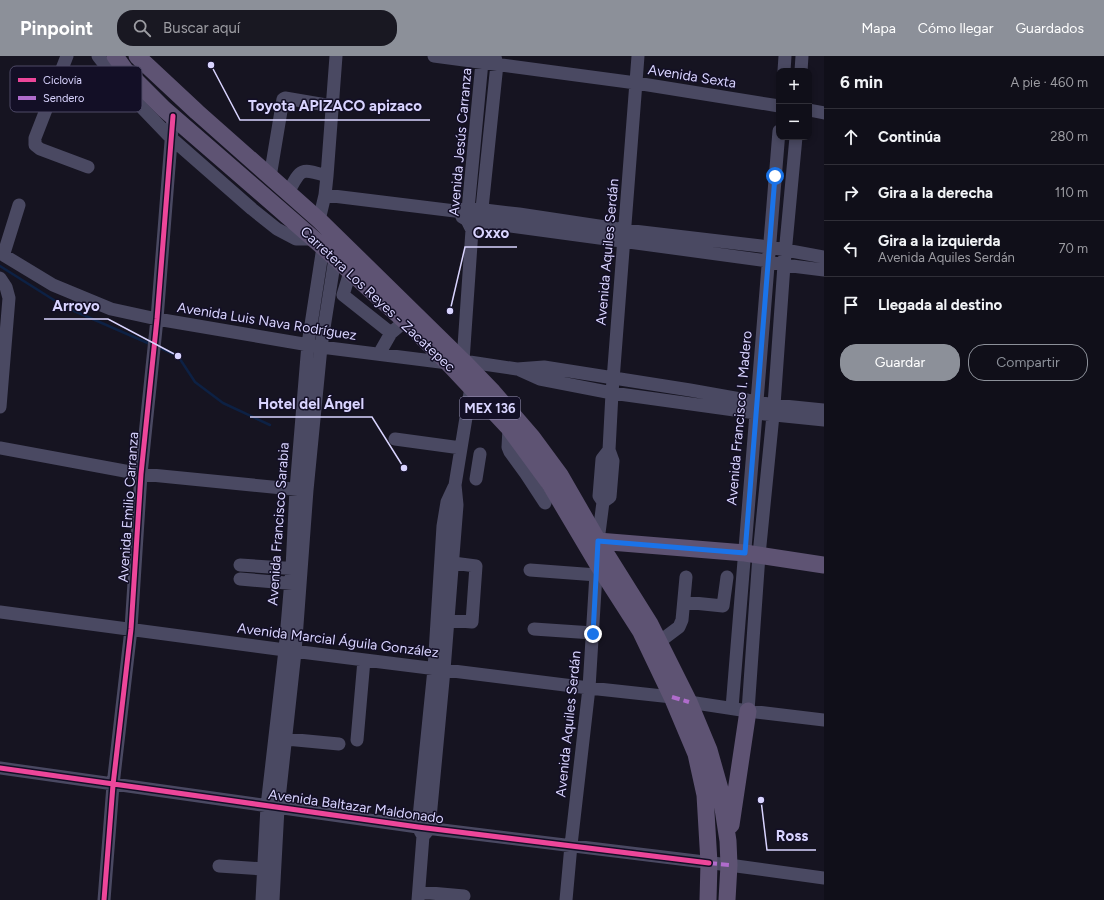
<!DOCTYPE html>
<html lang="es">
<head>
<meta charset="utf-8">
<style>
  :root { --surface:#100f19; --page:#191822; --text:#f1f3f6; --muted:#9c9ca2; --line:#302f38; --accent:#8c9099 }
  body { margin:0; font-family:Figtree,sans-serif; background:var(--page); color:var(--text) }
  .controls { position:absolute; right:12px; top:12px; display:grid; overflow:hidden; border-radius:8px; box-shadow:0 2px 6px #0003 }
  .controls button { width:36px; height:36px; display:grid; place-items:center; padding:0; border:0; border-bottom:1px solid var(--line); background:var(--surface); color:var(--text); font:20px sans-serif }
  .stop { position:absolute; width:12px; height:12px; margin:-9px; border:3px solid #1a73e8; border-radius:50%; background:#fff }
  .stop.end { background:#1a73e8; border-color:#fff; box-shadow:0 1px 4px #0008 }
  .list { margin:0; padding:0; list-style:none }
  h2 { display:flex; justify-content:space-between; align-items:center; height:52px; margin:0; padding:0 16px; font-size:17px }
  h2 small { font-size:13px; font-weight:400; color:var(--muted) }
  .list li { display:grid; grid-template-columns:26px 1fr auto; gap:12px; align-items:center; box-sizing:border-box; height:56px; padding:0 16px; border-top:1px solid var(--line) }
  .list b { display:block; font-size:15px; white-space:nowrap }
  .list p { margin:0; font-size:13px; white-space:nowrap; color:var(--muted) }
  .list em { font-size:13px; font-style:normal; color:var(--muted) }
  .actions { display:flex; gap:8px; padding:12px 16px }
  .actions a { flex:1; padding:9px 0; border:1px solid var(--accent); border-radius:16px; text-align:center; font-size:14px; color:var(--accent) }
  .actions .main { background:var(--accent); color:#fff }
  .icon { flex:none; width:22px; height:22px; fill:none; stroke:currentColor; stroke-width:2; stroke-linecap:round; stroke-linejoin:round }
  .map { position:relative; flex:none; width:824px; height:844px; overflow:hidden }
  header { display:flex; align-items:center; gap:24px; box-sizing:border-box; height:56px; padding:0 20px; background:var(--accent); color:#fff }
  header strong { font-size:19px }
  nav { display:flex; gap:22px; margin-inline-start:auto; font-size:14px }
  .search { width:280px; height:36px; background:var(--page); display:flex; align-items:center; gap:10px; box-sizing:border-box; padding:0 14px; border-radius:16px; color:var(--muted); font-size:15px }
  main { display:flex }
  aside { flex:1; background:var(--surface) }
  .map>svg:first-child { display:block }
  .lines { fill:none; stroke-linecap:round; stroke-linejoin:round }
  .stream { stroke:#0d2144; stroke-width:2.5 }
  .minor { stroke:#4a4962; stroke-width:13 }
  .major { stroke:#5e5373; stroke-width:17 }
  .quiet { stroke:#b06ccc; stroke-width:4; stroke-dasharray:8 4; stroke-linecap:butt }
  .cycleway-casing { stroke:#130f26; stroke-width:8 }
  .cycleway { stroke:#ed469a; stroke-width:5 }
  .route { stroke:#1a73e8; stroke-width:5 }
  .labels { text-anchor:middle; stroke-width:3; stroke-linejoin:round; paint-order:stroke }
  .shield { fill:#130f26; stroke:#9e99be; stroke-width:1 }
  .shield-label { font-size:13px; font-weight:bold; fill:#d9d4ff }
  .street-label { font-size:14px; fill:#d9d4ff; stroke:#130f26 }
  .key { fill:#130f26; stroke:#4e4a67; stroke-width:1 }
  .key-label { font-size:11px; fill:#d9d4ff }
  .leader { fill:none; stroke:#d9d4ff; stroke-width:1.5 }
  .callout-dot { fill:#d9d4ff; stroke:#130f26; stroke-width:1.5 }
  .callout-label { font-size:15px; text-anchor:middle; font-weight:bold; fill:#d9d4ff; stroke:#130f26; stroke-width:3; stroke-linejoin:round; paint-order:stroke }
</style>
</head>
<body>
<header>
<strong>Pinpoint</strong>
<div class="search"><svg class="icon" aria-label="search" viewBox="0 0 24 24"><circle cx="10" cy="10" r="6"/><path d="M15 15l6 6"/></svg>Buscar aquí</div>
<nav><a>Mapa</a><a>Cómo llegar</a><a>Guardados</a></nav>
</header>
<main>
<div class="map">
<svg width="824" height="844" viewBox="0 0 824 844">
  <rect width="100%" height="100%" fill="#161421"/>
  <g class="lines">
    <!-- stream -->
    <path class="stream" d="M 0,210 L 65,251 L 150,288
      M 158,291 L 178,300 L 195,326 L 223,347 L 270,369"/>
    <!-- minor -->
    <path class="minor" d="M 67,0 L 35,82 L 35,89 L 40,93 L 88,111
      M 98,0 L 123,32 L 171,82 L 252,153 L 277,173 L 296,183 L 314,183
      M 434,0 L 636,27 L 779,50
      M 485,0 L 482,6 L 467,164 L 472,174 L 463,305 L 517,313 L 544,311 L 690,334 L 774,349 L 824,354
      M 784,15 L 785,0
      M 801,15 L 802,0
      M 809,54 L 824,57
      M 270,121 L 283,43 L 285,42 L 332,50
      M 288,137 C 301,112 300,112 327,120
      M 325,139 L 455,155 L 468,152 L 519,158 L 625,174 L 769,191 L 824,201
      M 19,149 L 4,197 L 5,200 L 53,229 L 111,253 L 157,263 L 321,291 L 448,307
      M 462,161 L 467,164 L 768,205 L 784,209 L 824,214
      M 481,162 L 497,8 L 495,1
      M 319,164 L 325,139 L 327,120 L 336,0
      M 350,216 L 343,239 L 391,277 L 405,265
      M 0,222 L 6,231 L 9,242 L 0,351
      M 379,298 L 391,277
      M 520,314 L 540,323 L 612,337 L 756,357 L 824,364
      M 509,372 L 508,391 L 510,396 L 526,418 L 545,447
      M 395,383 L 461,392
      M 0,392 L 141,418 L 303,434
      M 476,423 L 480,398
      M 603,446 L 610,441 L 613,405 L 609,394 L 612,337 L 638,0
      M 240,509 L 299,513
      M 530,514 L 597,519
      M 240,523 L 298,528
      M 684,546 L 723,550 L 727,521
      M 0,556 L 285,594 L 589,632 L 672,641 L 689,646 L 748,655 L 824,664
      M 448,564 L 472,566 L 476,510 L 453,507
      M 534,573 L 593,577
      M 659,586 L 679,571 L 682,564 L 686,521
      M 732,652 L 779,75
      M 748,655 L 759,499 L 774,349 L 784,209 L 796,81
      M 286,683 L 339,688
      M 357,684 L 364,604
      M 0,712 L 418,771 L 729,809 L 824,822
      M 424,779 L 429,773 L 444,614 L 457,449 L 455,429 L 471,331
      M 219,810 L 263,813
      M 419,836 L 464,840
      M 104,844 L 113,729 L 131,573 L 141,418 L 157,263 L 173,60
      M 262,844 L 267,750 L 285,594 L 292,512 L 296,433 L 308,288 L 323,191
      M 273,844 L 278,752 L 295,596 L 307,434 L 321,291 L 335,202
      M 418,844 L 423,780 L 418,771 L 434,613 L 443,470 L 447,446 L 454,431
      M 566,844 L 571,789 L 589,632 L 598,485 L 603,446 L 599,440 L 602,403 L 609,394"/>
    <!-- major -->
    <path class="major" d="M 115,0 L 125,14 L 164,53 L 323,191 L 417,276 L 448,307 L 509,372 L 550,428 L 598,509 L 641,576 L 672,641 L 696,698 L 705,739 L 709,807 L 708,844
      M 137,0 L 197,56 L 319,164 L 463,305 L 493,336 L 532,381 L 560,419 L 598,485 L 650,568 L 689,646 L 709,694 L 720,733 L 728,785 L 729,809 L 727,844
      M 598,485 L 745,497 L 824,509
      M 731,769 L 748,655"/>
    <!-- quiet -->
    <path class="quiet" d="M 672,641 L 689,646
      M 709,807 L 729,809"/>
    <defs>
      <path id="cycleway" d="M 0,712 L 418,771 L 709,807
        M 104,844 L 113,729 L 131,573 L 141,418 L 157,263 L 173,60"/>
    </defs>
    <!-- cycleway casing -->
    <use href="#cycleway" class="cycleway-casing"/>
    <!-- cycleway -->
    <use href="#cycleway" class="cycleway"/>
  </g>
  <g class="lines">
    <!-- route -->
    <path class="route" d="M 593,578 L 598,485 L 745,497 L 775,120"/>
  </g>
  <g class="labels">
    <!-- shield labels -->
    <rect class="shield" x="460" y="341" width="60" height="22" rx="3"/>
    <g class="shield-label">
      <text x="490" y="357">MEX 136</text>
    </g>
    <!-- street labels -->
    <g class="street-label">
      <text transform="translate(692 20) rotate(9)" y="5">Avenida Sexta</text>
      <text transform="translate(460 86) rotate(-85)" y="5">Avenida Jesús Carranza</text>
      <text transform="translate(607 196) rotate(-85)" y="5">Avenida Aquiles Serdán</text>
      <text transform="translate(378 243) rotate(43)" y="5">Carretera Los Reyes - Zacatepec</text>
      <text transform="translate(267 265) rotate(9)" y="5">Avenida Luis Nava Rodríguez</text>
      <text transform="translate(739 362) rotate(-85)" y="5">Avenida Francisco I. Madero</text>
      <text transform="translate(128 451) rotate(-86)" y="5">Avenida Emilio Carranza</text>
      <text transform="translate(278 468) rotate(-86)" y="5">Avenida Francisco Sarabia</text>
      <text transform="translate(338 584) rotate(7)" y="5">Avenida Marcial Águila González</text>
      <text transform="translate(568 668) rotate(-84)" y="5">Avenida Aquiles Serdán</text>
      <text transform="translate(356 750) rotate(8)" y="5">Avenida Baltazar Maldonado</text>
    </g>
  </g>
  <!-- legend -->
  <rect x="10" y="10" width="132" height="46" rx="6" class="key"/>
  <rect x="18" y="22" width="18" height="4" fill="#ed469a"/>
  <rect x="18" y="40" width="18" height="4" fill="#b06ccc"/>
  <g class="key-label">
    <text x="43" y="28">Ciclovía</text>
    <text x="43" y="46">Sendero</text>
  </g>
  <!-- callouts -->
  <path class="leader" d="M211 9L240 64H430M450 255L465 191H517M178 300L108 263H44M404 412L372 361H250M761 744L767 794H816"/>
  <g class="callout-dot">
    <circle cx="211" cy="9" r="4"/>
    <circle cx="450" cy="255" r="4"/>
    <circle cx="178" cy="300" r="4"/>
    <circle cx="404" cy="412" r="4"/>
    <circle cx="761" cy="744" r="4"/>
  </g>
  <g class="callout-label">
    <text x="335" y="55">Toyota APIZACO apizaco</text>
    <text x="491" y="182">Oxxo</text>
    <text x="76" y="255">Arroyo</text>
    <text x="311" y="353">Hotel del Ángel</text>
    <text x="792" y="785">Ross</text>
  </g>
</svg>
<div class="controls">
<button>+</button>
<button>−</button>
</div>
<div class="stop" style="left:775px;top:120px"></div>
<div class="stop end" style="left:593px;top:578px"></div>
</div>
<aside>
<h2>6 min<small>A pie · 460 m</small></h2>
<ul class="list">
<li><svg class="icon" aria-label="ahead" viewBox="0 0 24 24"><path d="M12 20V5M6 11l6-6 6 6"/></svg><div><b>Continúa</b></div><em>280 m</em></li>
<li><svg class="icon" aria-label="right" viewBox="0 0 24 24"><path d="M7 20v-9h11M14 6l5 5-5 5"/></svg><div><b>Gira a la derecha</b></div><em>110 m</em></li>
<li><svg class="icon" aria-label="left" viewBox="0 0 24 24"><path d="M17 20v-9H6M10 6l-5 5 5 5"/></svg><div><b>Gira a la izquierda</b><p>Avenida Aquiles Serdán</p></div><em>70 m</em></li>
<li><svg class="icon" aria-label="arrive" viewBox="0 0 24 24"><path d="M6 21V4h12l-3 4 3 4H6"/></svg><div><b>Llegada al destino</b></div></li>
</ul>
<div class="actions"><a class="main">Guardar</a><a>Compartir</a></div>
</aside>
</main>
</body>
</html>
